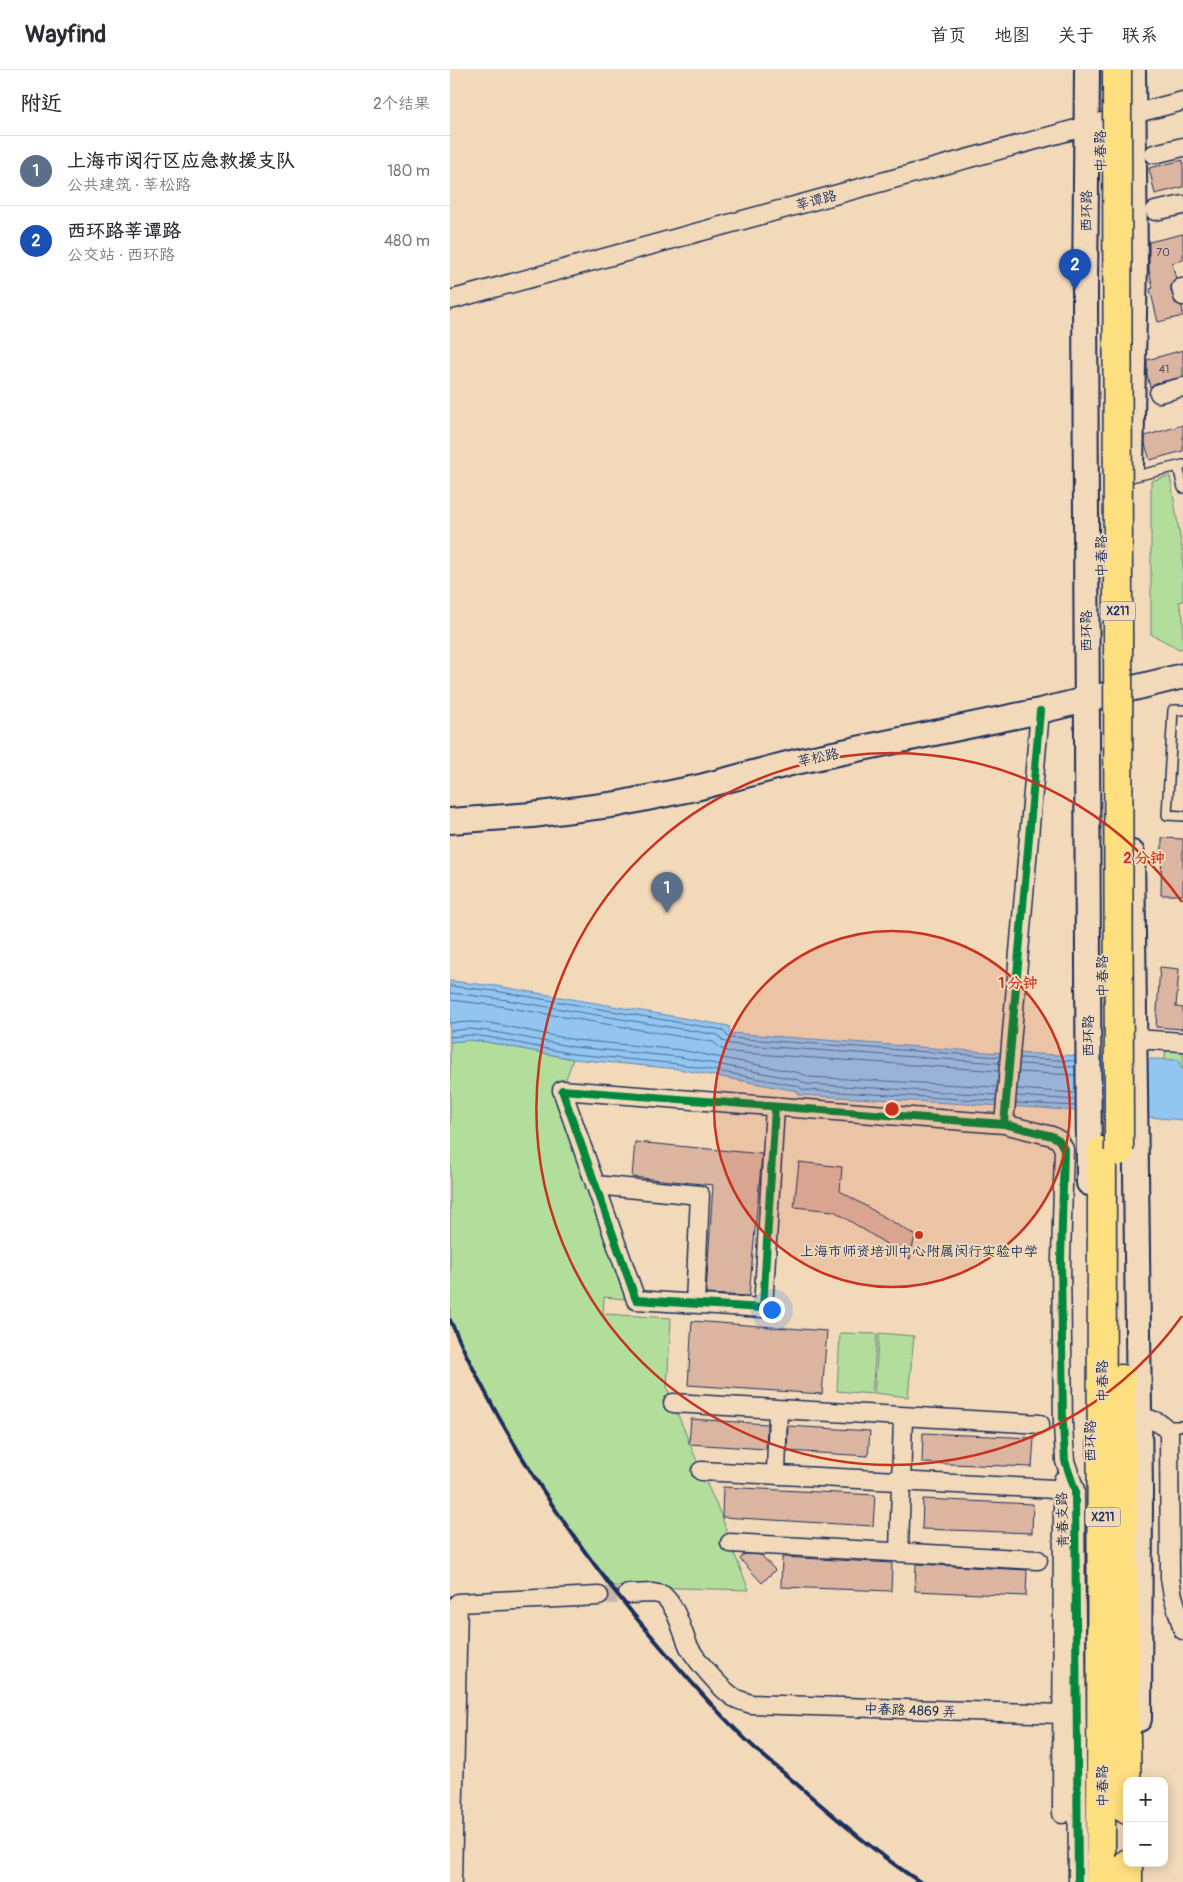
<!DOCTYPE html>
<html lang="zh">
<head>
<meta charset="utf-8">
<style>
  :root { --surface:#fff; --page:#f7f7f7; --text:#2b2b33; --muted:#7c7c81; --line:#e1e1e2; --accent:#ea580c }
  body { margin:0; font-family:Pangolin,"LXGW WenKai TC",sans-serif; background:var(--page); color:var(--text) }
  .controls { position:absolute; right:15px; bottom:15px; display:grid; overflow:hidden; border-radius:10px; box-shadow:0 2px 12px #0003 }
  .controls button { width:45px; height:45px; display:grid; place-items:center; padding:0; border:0; border-bottom:1px solid var(--line); background:var(--surface); color:var(--text); font:25px sans-serif }
  .you { position:absolute; left:321px; top:1239px; width:18px; height:18px; margin:-12px; border:4px solid #fff; border-radius:50%; background:#1a73e8; box-shadow:0 0 0 8px #1a73e833 }
  .badge { display:grid; place-items:center; width:32px; height:32px; border-radius:50%; background:var(--accent); color:#fff; font-size:16px; font-weight:700 }
  .pin { position:absolute; translate:-50% -41px; filter:drop-shadow(0 1px 2px #0008) }
  .pin::after { content:''; position:absolute; top:26px; width:18px; height:15px; background:inherit; clip-path:polygon(0 0,100% 0,50% 100%) }
  .list { margin:0; padding:0; list-style:none }
  h2 { display:flex; justify-content:space-between; align-items:center; height:65px; margin:0; padding:0 20px; font-size:21px }
  h2 small { font-size:16px; font-weight:400; color:var(--muted) }
  .list li { display:grid; grid-template-columns:32px 1fr auto; gap:15px; align-items:center; box-sizing:border-box; height:70px; padding:0 20px; border-top:1px solid var(--line) }
  .list b { display:block; font-size:19px; white-space:nowrap }
  .list p { margin:0; font-size:16px; white-space:nowrap; color:var(--muted) }
  .list em { font-size:16px; font-style:normal; color:var(--muted) }
  .map { position:relative; flex:none; width:733px; height:1812px; overflow:hidden }
  header { display:flex; align-items:center; gap:30px; box-sizing:border-box; height:70px; padding:0 25px; background:var(--surface); border-bottom:1px solid var(--line) }
  header strong { font-size:24px }
  nav { display:flex; gap:28px; margin-inline-start:auto; font-size:18px }
  main { display:flex }
  aside { flex:1; background:var(--surface) }
  .map>svg:first-child { display:block }
  .green { fill:#b2dd9b; stroke:#66867c }
  .water { fill:#92c5ef; stroke:#6289b5 }
  .lines { fill:none; stroke-linecap:round; stroke-linejoin:round }
  .shore { stroke:#4b6b98; stroke-width:1 }
  .building { fill:#dcb5a1; stroke:#1b2f5e }
  .minor-tunnel { stroke:#c6b7a7; stroke-width:18; stroke-dasharray:18 9; stroke-linecap:butt }
  .service-casing { stroke:#1b2f5e; stroke-width:12 }
  .minor-casing { stroke:#1b2f5e; stroke-width:21 }
  .secondary-casing { stroke:#1b2f5e; stroke-width:28 }
  .primary-casing { stroke:#1b2f5e; stroke-width:31 }
  .service { stroke:#f1d9b9; stroke-width:9 }
  .minor { stroke:#f1d9b9; stroke-width:18 }
  .secondary { stroke:#f1d9b9; stroke-width:24 }
  .primary { stroke:#fedf80; stroke-width:28 }
  .rail { stroke:#1b2f5e; stroke-width:4 }
  .primary-bridge-casing { stroke:#1b2f5e; stroke-width:31; stroke-linecap:butt }
  .primary-bridge { stroke:#fedf80; stroke-width:28 }
  .cycleway-casing { stroke:#f1d9b9; stroke-width:11 }
  .cycleway { stroke:#00873e; stroke-width:8 }
  .ring { fill:none; stroke:#c8321e; stroke-width:2.5 }
  .poi-dot { fill:#c8321e; stroke:#f1d9b9; stroke-width:2 }
  .labels { text-anchor:middle; stroke-width:4; stroke-linejoin:round; paint-order:stroke }
  .number-label { font-size:11px; fill:#4b506f }
  .shield { fill:#f1d9b9; stroke:#5b6279; stroke-width:1 }
  .shield-label { font-size:12px; font-weight:bold; fill:#1b2f5e }
  .street-label { font-size:14px; fill:#1b2f5e; stroke:#f1d9b9 }
  .poi-label { font-size:14px; fill:#1b2f5e; stroke:#f1d9b9 }
  .centre { fill:#c8321e; stroke:#f1d9b9; stroke-width:2.5 }
  .ring-label { font-size:15px; text-anchor:middle; font-weight:bold; fill:#c8321e; stroke:#f1d9b9; stroke-width:4; stroke-linejoin:round; paint-order:stroke }
</style>
</head>
<body>
<header>
<strong>Wayfind</strong>
<nav><a>首页</a><a>地图</a><a>关于</a><a>联系</a></nav>
</header>
<main>
<aside>
<h2>附近<small>2个结果</small></h2>
<ul class="list">
<li><span class="badge" style="background:#5c6f8a">1</span><div><b>上海市闵行区应急救援支队</b><p>公共建筑 · 莘松路</p></div><em>180 m</em></li>
<li><span class="badge" style="background:#1a4fb4">2</span><div><b>西环路莘谭路</b><p>公交站 · 西环路</p></div><em>480 m</em></li>
</ul>
</aside>
<div class="map">
<svg width="733" height="1812" viewBox="0 0 733 1812">
  <rect width="100%" height="100%" fill="#f1d9b9"/>
  <filter id="ink" filterUnits="userSpaceOnUse"><feTurbulence type="fractalNoise" baseFrequency=".02" numOctaves="2"/><feDisplacementMap in="SourceGraphic" scale="10" xChannelSelector="R" yChannelSelector="G"/><feConvolveMatrix kernelMatrix="1 2 1 2 8 2 1 2 1" color-interpolation-filters="sRGB"/></filter>
  <g filter="url(#ink)">
    <!-- green -->
    <path class="green" d="M 720,406 L 733,485 L 733,531 L 729,532 L 733,547 L 733,578 L 729,579 L 701,564 L 701,411 Z
      M 20,970 L 37,972 L 123,989 L 112,1020 L 186,1230 L 154,1227 L 153,1244 L 221,1248 L 217,1318 L 251,1401 L 272,1447 L 280,1473 L 299,1520 L 161,1516 C 126,1469 92,1422 62,1372 C 39,1333 18,1291 0,1250 L 0,972 Z
      M 716,971 L 733,972 L 733,998 L 731,998 L 728,990 L 715,990 Z
      M 390,1263 L 427,1264 L 422,1324 L 387,1321 Z
      M 429,1263 L 464,1266 L 458,1327 L 424,1323 Z"/>
    <!-- water -->
    <path class="water" d="M 0,911 L 46,916 L 279,956 L 280,963 L 537,982 L 729,990 L 731,998 L 733,998 L 733,1050 L 591,1038 L 349,1025 L 347,1021 L 228,999 L 123,989 L 37,972 L 20,970 L 0,972 Z"/>
    <g class="lines">
      <!-- shore -->
      <path class="shore" d="M 0,916 L 45,921 L 273,960 L 277,966 L 280,968 L 550,987
        M 0,923 L 44,928 L 268,965 L 273,971 L 280,974 L 549,993
        M 0,930 L 43,935 L 263,972 L 270,978 L 279,982 L 549,1001
        M 0,953 L 21,952 L 40,953 L 125,970 L 231,980 L 350,1003 L 359,1007 L 547,1017
        M 0,961 L 19,959 L 39,961 L 124,977 L 230,987 L 349,1010 L 356,1014 L 546,1025
        M 0,967 L 20,965 L 38,967 L 123,984 L 229,994 L 348,1016 L 353,1020 L 546,1031
        M 570,988 L 625,991
        M 569,994 L 625,997
        M 569,1002 L 625,1005
        M 567,1019 L 625,1023
        M 566,1026 L 626,1030
        M 566,1033 L 626,1036"/>
    </g>
    <!-- building -->
    <path class="building" d="M 733,90 L 733,117 L 705,124 L 699,98 Z
      M 733,164 L 733,190 L 722,193 L 726,209 L 721,214 L 721,220 L 725,233 L 732,236 L 733,246 L 708,252 L 700,219 L 703,218 L 699,200 L 699,172 Z
      M 733,280 L 733,307 L 706,313 L 700,317 L 697,305 L 697,290 Z
      M 733,355 L 733,381 L 700,390 L 695,374 L 695,366 Z
      M 712,768 L 733,769 L 733,825 L 711,825 Z
      M 710,897 L 729,899 L 726,937 L 733,938 L 733,959 L 706,957 Z
      M 185,1072 L 312,1084 L 299,1226 L 256,1224 L 263,1115 L 182,1107 Z
      M 349,1092 L 392,1097 L 390,1121 L 465,1165 L 460,1189 L 384,1141 L 344,1137 Z
      M 242,1251 L 377,1261 L 372,1324 L 238,1315 Z
      M 241,1349 L 317,1354 L 316,1379 L 239,1374 Z
      M 338,1356 L 420,1361 L 418,1386 L 337,1381 Z
      M 473,1363 L 584,1368 L 582,1397 L 472,1393 Z
      M 273,1417 L 425,1425 L 423,1456 L 272,1447 Z
      M 473,1429 L 583,1434 L 582,1463 L 472,1459 Z
      M 294,1484 L 311,1485 L 325,1500 L 312,1513 L 290,1489 Z
      M 332,1487 L 442,1493 L 441,1521 L 331,1517 Z
      M 466,1494 L 577,1500 L 576,1526 L 465,1521 Z"/>
    <g class="lines">
      <!-- minor-tunnel -->
      <path class="minor-tunnel" d="M 149,1526 L 178,1524"/>
      <defs>
        <path id="service" d="M 728,396 L 733,418
          M 681,407 L 733,395
          M 733,640 L 723,640 L 717,745 L 733,746
          M 715,1356 L 733,1356"/>
        <path id="minor" d="M 704,84 L 733,77
          M 705,141 L 733,135
          M 733,218 L 731,218 L 733,226
          M 0,230 L 637,56 L 733,31
          M 709,323 L 733,317
          M 590,641 L 554,1054 L 602,1066 L 609,1070 L 614,1079 L 611,1189 L 613,1354 L 615,1391 L 625,1420 L 628,1812
          M 684,969 L 733,972
          M 325,1037 L 313,1238 L 186,1230 L 112,1020 L 554,1054
          M 145,1115 L 250,1125 L 245,1233
          M 223,1333 L 590,1354
          M 689,1347 C 702,1350 712,1351 719,1363 L 720,1508 L 723,1526 L 733,1560
          M 251,1401 L 625,1420
          M 326,1405 L 328,1339
          M 280,1473 L 588,1490
          M 449,1482 L 453,1347
          M 178,1524 L 203,1523 L 213,1525 C 228,1539 231,1560 239,1577 C 246,1590 271,1619 283,1627 C 288,1630 295,1632 301,1634 L 612,1644
          M 612,1744 L 613,1410
          M 2,1812 L 8,1533 L 149,1526"/>
        <path id="secondary" d="M 637,0 L 635,222 L 639,1113
          M 681,397 L 685,191 L 683,0
          M 0,751 L 82,745 L 168,734 L 250,717 L 345,692 L 590,641 L 733,606
          M 682,783 L 690,1421 L 689,1649"/>
        <path id="primary" d="M 671,1309 L 677,1740
          M 678,1793 L 678,1812
          M 651,1812 L 652,1081"/>
      </defs>
      <!-- service casing -->
      <use href="#service" class="service-casing"/>
      <!-- minor casing -->
      <use href="#minor" class="minor-casing"/>
      <!-- secondary casing -->
      <use href="#secondary" class="secondary-casing"/>
      <!-- primary casing -->
      <use href="#primary" class="primary-casing"/>
      <!-- service -->
      <use href="#service" class="service"/>
      <!-- minor -->
      <use href="#minor" class="minor"/>
      <!-- secondary -->
      <use href="#secondary" class="secondary"/>
      <!-- primary -->
      <use href="#primary" class="primary"/>
      <!-- rail -->
      <path class="rail" d="M 0,1250 C 53,1368 125,1478 210,1576 C 241,1612 273,1649 308,1681 C 324,1695 341,1709 357,1723 C 393,1754 430,1786 470,1812"/>
      <defs>
        <path id="primary-bridge" d="M 667,0 L 669,1081"/>
      </defs>
      <!-- primary-bridge casing -->
      <use href="#primary-bridge" class="primary-bridge-casing"/>
      <!-- primary-bridge -->
      <use href="#primary-bridge" class="primary-bridge"/>
      <defs>
        <path id="cycleway" d="M 590,641 L 554,1054 L 602,1066 L 609,1070 L 614,1079 L 611,1189 L 613,1354 L 615,1391 L 625,1420 L 628,1812
          M 325,1037 L 313,1238 L 186,1230 L 112,1020 L 554,1054"/>
      </defs>
      <!-- cycleway casing -->
      <use href="#cycleway" class="cycleway-casing"/>
      <!-- cycleway -->
      <use href="#cycleway" class="cycleway"/>
    </g>
  </g>
  <!-- distance rings -->
  <circle cx="442" cy="1039" r="178" fill="#c8321e" fill-opacity=".12"/>
  <g class="ring">
    <circle cx="442" cy="1039" r="178"/>
    <path d="M732 1246A356 356 0 1 1 732 832"/>
  </g>
  <!-- markers -->
  <circle class="poi-dot" cx="469" cy="1165" r="5"/>
  <g class="labels">
    <!-- number labels -->
    <g class="number-label">
      <text x="713" y="186">70</text>
      <text x="714" y="303">41</text>
    </g>
    <!-- shield labels -->
    <g class="shield">
      <rect x="650.5" y="531.5" width="35" height="19" rx="4"/>
      <rect x="635.5" y="1437.5" width="35" height="19" rx="4"/>
    </g>
    <g class="shield-label">
      <text x="668" y="545">X211</text>
      <text x="653" y="1451">X211</text>
    </g>
    <!-- street labels -->
    <g class="street-label">
      <text transform="translate(650 81) rotate(-90)" y="5">中春路</text>
      <text transform="translate(366 130) rotate(-15)" y="5">莘谭路</text>
      <text transform="translate(636 141) rotate(-89)" y="5">西环路</text>
      <text transform="translate(651 486) rotate(-90)" y="5">中春路</text>
      <text transform="translate(636 561) rotate(-90)" y="5">西环路</text>
      <text transform="translate(368 687) rotate(-12)" y="5">莘松路</text>
      <text transform="translate(652 906) rotate(-90)" y="5">中春路</text>
      <text transform="translate(638 966) rotate(-90)" y="5">西环路</text>
      <text transform="translate(652 1311) rotate(-90)" y="5">中春路</text>
      <text transform="translate(640 1371) rotate(-90)" y="5">西环路</text>
      <text transform="translate(612 1450) rotate(-92)" y="5">青春支路</text>
      <text transform="translate(460 1640) rotate(2)" y="5">中春路 4869 弄</text>
      <text transform="translate(652 1716) rotate(-90)" y="5">中春路</text>
    </g>
    <!-- poi labels -->
    <g class="poi-label">
      <text x="469" y="1186">上海市师资培训中心附属闵行实验中学</text>
    </g>
  </g>
  <circle cx="442" cy="1039" r="8" class="centre"/>
  <g class="ring-label">
    <text x="694" y="793">2 分钟</text>
    <text x="568" y="918">1 分钟</text>
  </g>
</svg>
<div class="controls">
<button>+</button>
<button>−</button>
</div>
<div class="you"></div>
<div class="pin badge" style="left:217px;top:843px;background:#5c6f8a">1</div>
<div class="pin badge" style="left:625px;top:220px;background:#1a4fb4">2</div>
</div>
</main>
</body>
</html>
